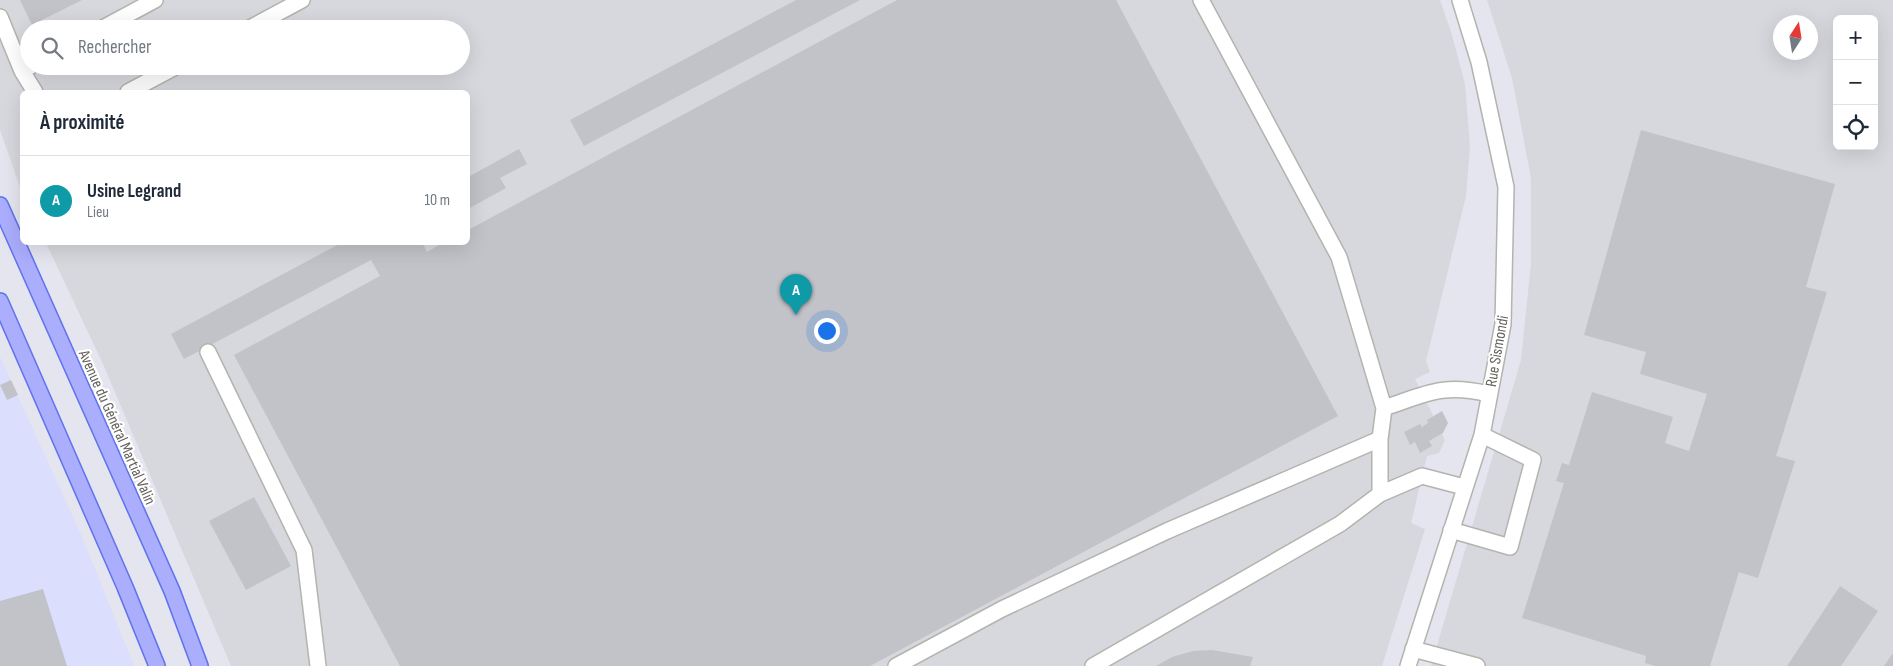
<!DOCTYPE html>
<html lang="fr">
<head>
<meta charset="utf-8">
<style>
  :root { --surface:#fff; --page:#f2f2f3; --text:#1f2937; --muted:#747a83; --line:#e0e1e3; --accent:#286c85 }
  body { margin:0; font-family:"Sofia Sans Condensed",sans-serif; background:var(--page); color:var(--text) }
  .controls { position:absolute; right:15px; top:15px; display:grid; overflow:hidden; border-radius:8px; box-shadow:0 5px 20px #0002 }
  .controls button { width:45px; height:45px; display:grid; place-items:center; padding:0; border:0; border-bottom:1px solid var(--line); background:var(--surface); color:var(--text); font:25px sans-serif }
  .compass { position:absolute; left:1773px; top:15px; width:45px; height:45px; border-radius:50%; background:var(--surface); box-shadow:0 5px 20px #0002; rotate:12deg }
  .you { position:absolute; left:826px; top:330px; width:18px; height:18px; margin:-12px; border:4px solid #fff; border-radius:50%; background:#1a73e8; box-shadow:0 0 0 8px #1a73e833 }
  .badge { display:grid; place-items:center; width:32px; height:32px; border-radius:50%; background:var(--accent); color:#fff; font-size:16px; font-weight:700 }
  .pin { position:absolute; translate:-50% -41px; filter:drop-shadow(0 1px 2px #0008) }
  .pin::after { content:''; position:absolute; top:26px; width:18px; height:15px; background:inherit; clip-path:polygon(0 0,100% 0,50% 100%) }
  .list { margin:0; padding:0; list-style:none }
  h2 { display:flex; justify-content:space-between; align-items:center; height:65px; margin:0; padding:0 20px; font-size:21px }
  h2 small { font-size:16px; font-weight:400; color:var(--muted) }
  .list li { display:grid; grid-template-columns:32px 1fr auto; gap:15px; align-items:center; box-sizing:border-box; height:90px; padding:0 20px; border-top:1px solid var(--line) }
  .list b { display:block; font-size:19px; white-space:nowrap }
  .list p { margin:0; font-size:16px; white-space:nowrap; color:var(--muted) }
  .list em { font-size:16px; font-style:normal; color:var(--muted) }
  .icon { flex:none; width:28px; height:28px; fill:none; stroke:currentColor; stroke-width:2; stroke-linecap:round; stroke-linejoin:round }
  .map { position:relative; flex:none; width:1893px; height:666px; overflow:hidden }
  .search { position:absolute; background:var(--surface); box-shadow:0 5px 20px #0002; left:20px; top:20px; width:450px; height:55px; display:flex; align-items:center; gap:12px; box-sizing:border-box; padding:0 18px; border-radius:28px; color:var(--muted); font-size:19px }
  .panel { position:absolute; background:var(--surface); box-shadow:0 5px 20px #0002; left:20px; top:90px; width:450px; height:155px; border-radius:8px }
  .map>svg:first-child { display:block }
  .commercial { fill:#dbdefd }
  .industrial { fill:#d7d8dd; fill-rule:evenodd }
  .building { fill:#c1c3c9 }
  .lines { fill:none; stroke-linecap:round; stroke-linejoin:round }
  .minor-casing { stroke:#b4b3ad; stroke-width:18 }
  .major-casing { stroke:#5e73ed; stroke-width:18 }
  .minor { stroke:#fff; stroke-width:15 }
  .major { stroke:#abadfd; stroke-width:15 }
  .labels { text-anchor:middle; stroke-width:4.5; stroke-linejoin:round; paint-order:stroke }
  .street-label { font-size:16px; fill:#64625c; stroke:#fff }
</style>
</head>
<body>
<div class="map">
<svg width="1893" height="666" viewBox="0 0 1893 666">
  <rect width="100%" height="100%" fill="#e4e5ee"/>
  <!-- commercial -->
  <path class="commercial" d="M 0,357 L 83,539 L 134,666 L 0,666 Z"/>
  <!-- industrial -->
  <path class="industrial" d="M 0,0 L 1440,0 L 1452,35 L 1465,84 L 1470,146 L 1466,196 L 1426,361 L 1430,372 L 1415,379 L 1445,440 L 1439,453 L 1427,456 L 1411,523 L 1425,529 L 1382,666 L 231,666 L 103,364 L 46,243 L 468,242 L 468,92 L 22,92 L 22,193 L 0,130 ZM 29,29 L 461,29 L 461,66 L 29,66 Z
    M 1487,0 L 1893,0 L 1893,666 L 1431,666 L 1521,360 L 1531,263 L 1531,178 L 1512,78 ZM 1837,19 L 1874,19 L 1874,146 L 1837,146 ZM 1780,22 L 1810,22 L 1810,52 L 1780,52 Z"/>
  <!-- building -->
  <path class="building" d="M 20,0 L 82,0 L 32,25 Z
    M 796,0 L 860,0 L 584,146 L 570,120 Z
    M 897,0 L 1116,0 L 1338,416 L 870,666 L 400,666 L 234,355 L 380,276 L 371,260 L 184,359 L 171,334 L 343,242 L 422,242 L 427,252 L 444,242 L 468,242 L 468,230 Z
    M 1641,130 L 1835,184 L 1806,287 L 1827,292 L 1776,456 L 1795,461 L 1758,578 L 1739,572 L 1710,666 L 1655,666 L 1645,663 L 1646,656 L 1522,618 L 1564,483 L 1556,481 L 1562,463 L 1569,465 L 1592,392 L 1673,417 L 1665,443 L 1689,451 L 1707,394 L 1640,374 L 1646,352 L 1584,335 Z
    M 519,149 L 527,164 L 500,178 L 506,188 L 468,209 L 468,177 Z
    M 11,380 L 18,395 L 7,400 L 0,385 Z
    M 1442,411 L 1448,423 L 1443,433 L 1429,441 L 1432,446 L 1420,453 L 1415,442 L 1410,445 L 1404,432 L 1420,424 L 1422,427 L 1428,423 L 1427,420 Z
    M 254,497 L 291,566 L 246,590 L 209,521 Z
    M 1840,586 L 1878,611 L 1841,666 L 1787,666 Z
    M 43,589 L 67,666 L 0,666 L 0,601 Z
    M 1212,650 L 1253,657 L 1250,666 L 1156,666 L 1172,657 L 1193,651 Z
    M 1893,653 L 1893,666 L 1884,666 Z"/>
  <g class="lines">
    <defs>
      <path id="minor" d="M 1201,0 L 1339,257 L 1384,408 C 1426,394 1443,383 1488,394
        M 0,17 L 22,71 L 31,66
        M 101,29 L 155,0
        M 248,29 L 302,0
        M 22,71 L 35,92
        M 128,92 L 177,66
        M 208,352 L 304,550 L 318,666
        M 1380,494 L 1380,439 L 1384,408
        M 1451,530 L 1510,547 L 1533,460 L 1482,435
        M 1413,649 L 1477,666
        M 896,666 L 1002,609 L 1167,531 L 1380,439
        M 1093,666 L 1340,524 L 1380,494 L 1422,476 L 1464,487
        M 1408,666 L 1482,435 L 1503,324 L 1506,187 L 1479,62 L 1460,0"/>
      <path id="major" d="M 0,205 L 172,591 L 200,666
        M 0,301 L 125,587 L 157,666"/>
    </defs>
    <!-- minor casing -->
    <use href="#minor" class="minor-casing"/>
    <!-- major casing -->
    <use href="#major" class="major-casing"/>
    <!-- minor -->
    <use href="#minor" class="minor"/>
    <!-- major -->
    <use href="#major" class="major"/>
  </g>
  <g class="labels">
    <!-- street labels -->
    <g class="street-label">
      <text transform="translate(1496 351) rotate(-80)" y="6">Rue Sismondi</text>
      <text transform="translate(118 427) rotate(66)" y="6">Avenue du Général Martial Valin</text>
    </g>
  </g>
</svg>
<div class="controls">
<button>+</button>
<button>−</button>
<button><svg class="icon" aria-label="locate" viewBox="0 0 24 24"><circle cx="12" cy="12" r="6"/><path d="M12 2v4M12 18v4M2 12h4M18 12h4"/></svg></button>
</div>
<svg class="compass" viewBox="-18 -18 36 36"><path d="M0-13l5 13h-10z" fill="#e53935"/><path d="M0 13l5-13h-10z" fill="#747a83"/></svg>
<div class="you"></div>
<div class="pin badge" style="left:796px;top:315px;background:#0f9aa8">A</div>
<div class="search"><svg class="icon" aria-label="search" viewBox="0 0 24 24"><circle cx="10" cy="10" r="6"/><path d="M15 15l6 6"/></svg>Rechercher</div>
<section class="panel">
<h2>À proximité<small></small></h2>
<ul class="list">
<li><span class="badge" style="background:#0f9aa8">A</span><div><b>Usine Legrand</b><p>Lieu</p></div><em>10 m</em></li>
</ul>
</section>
</div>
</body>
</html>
